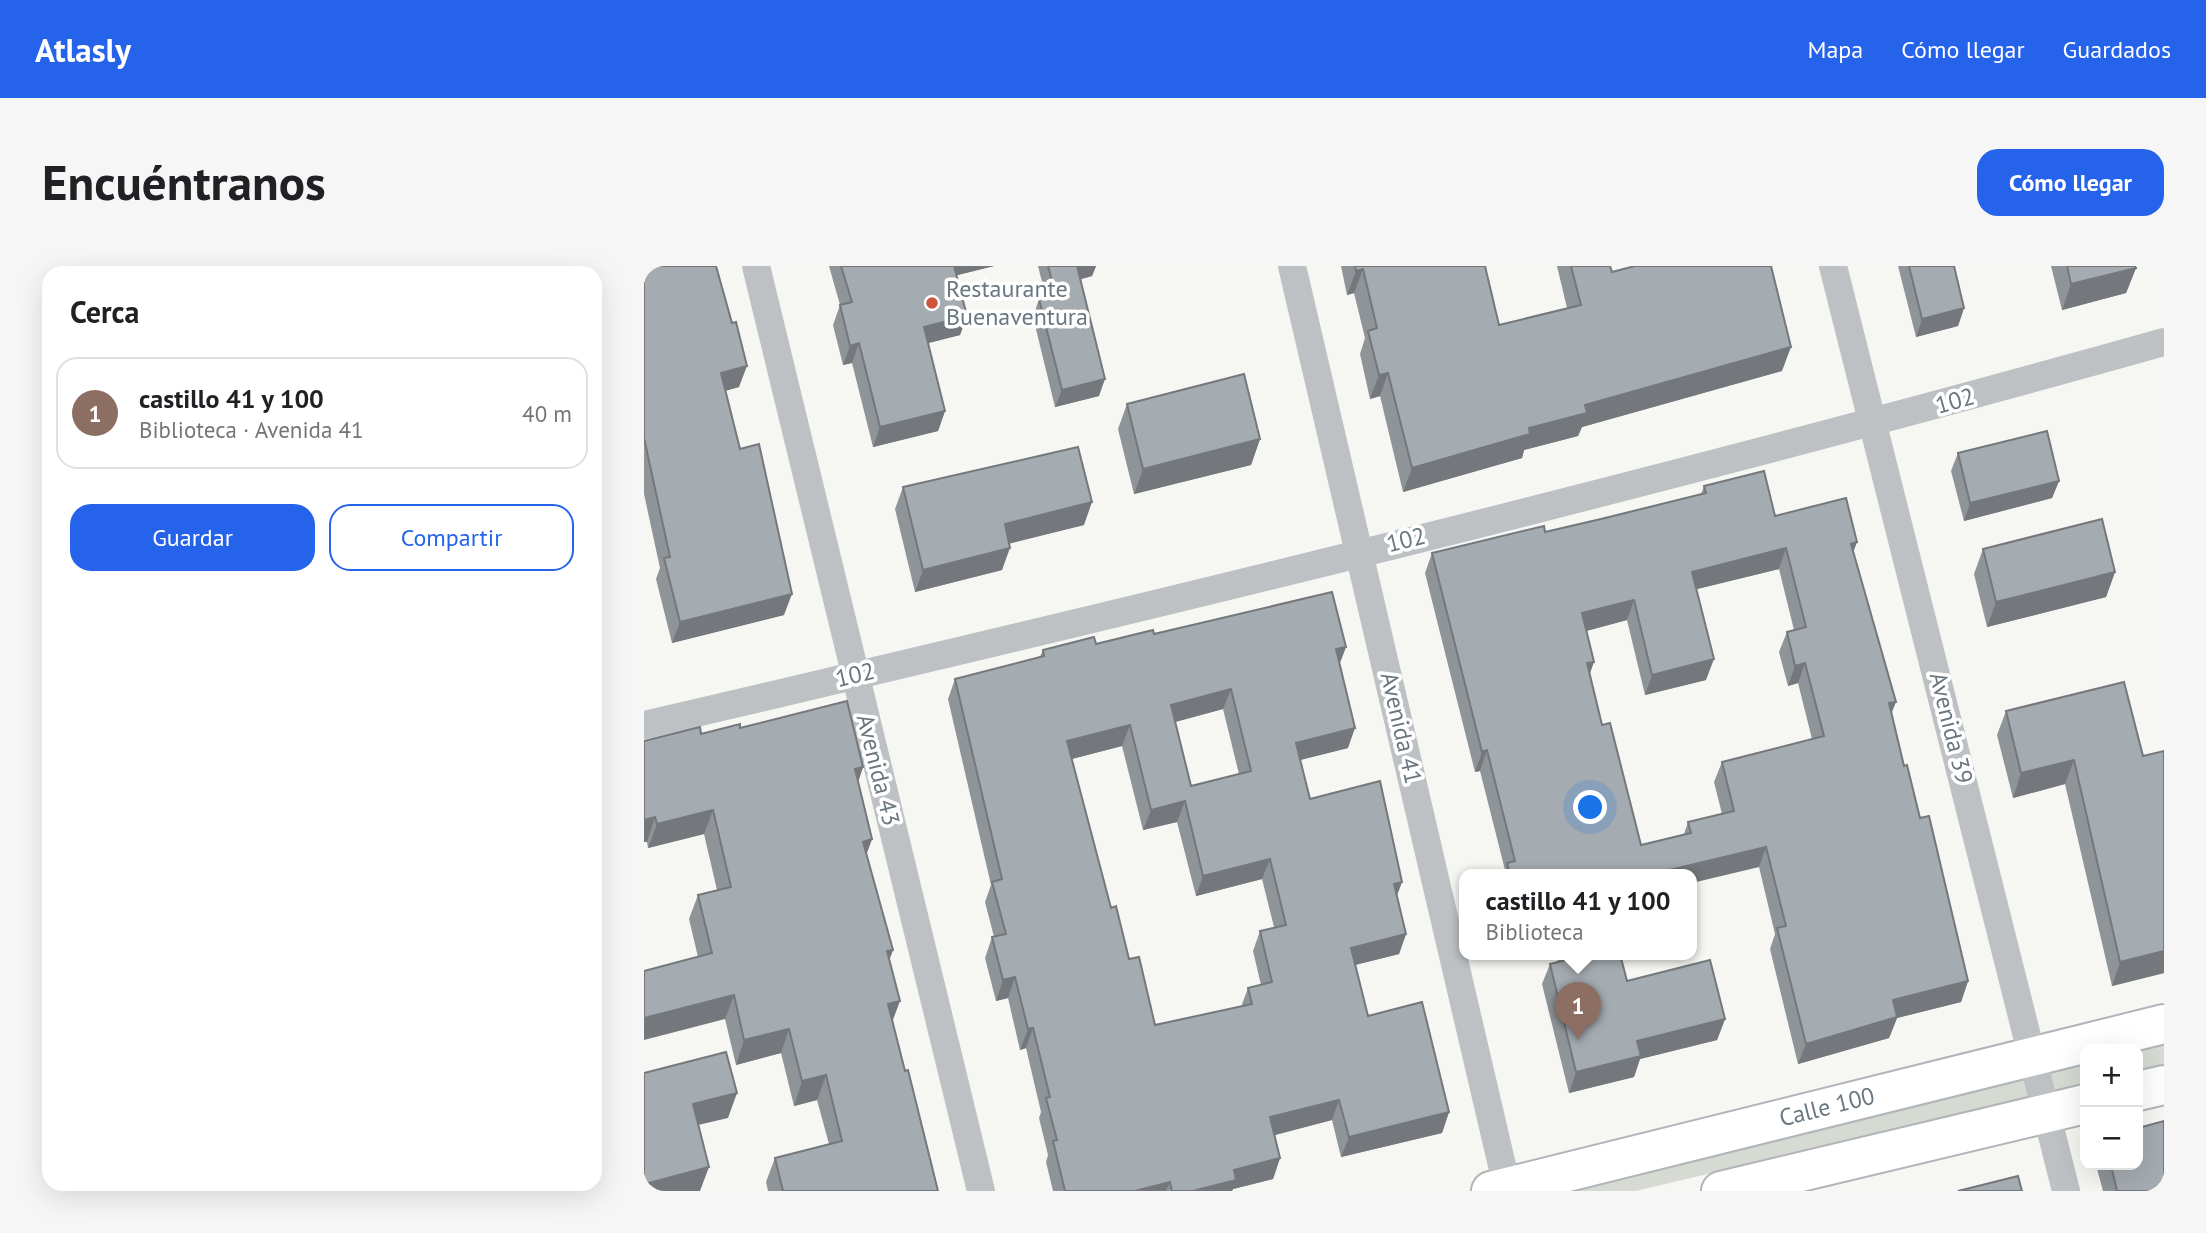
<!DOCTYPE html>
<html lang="es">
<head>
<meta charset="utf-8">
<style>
  :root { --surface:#fff; --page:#f6f6f6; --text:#202124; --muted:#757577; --line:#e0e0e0; --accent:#2563eb }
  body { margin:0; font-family:"PT Sans",sans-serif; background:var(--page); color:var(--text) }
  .controls { position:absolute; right:21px; bottom:21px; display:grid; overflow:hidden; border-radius:14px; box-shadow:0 7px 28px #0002 }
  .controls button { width:63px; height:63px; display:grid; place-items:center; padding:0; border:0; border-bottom:2px solid var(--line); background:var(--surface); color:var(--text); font:35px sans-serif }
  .you { position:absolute; left:947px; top:542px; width:24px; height:24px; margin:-18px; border:5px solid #fff; border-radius:50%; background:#1a73e8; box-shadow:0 0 0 10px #1a73e833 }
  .badge { display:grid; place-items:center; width:46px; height:46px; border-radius:50%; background:var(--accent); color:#fff; font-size:23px; font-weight:700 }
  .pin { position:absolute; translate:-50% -58px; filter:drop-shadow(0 2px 4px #0008) }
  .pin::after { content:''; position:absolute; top:37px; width:24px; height:21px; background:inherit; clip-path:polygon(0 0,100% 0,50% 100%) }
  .popup { position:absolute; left:815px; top:603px; width:238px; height:91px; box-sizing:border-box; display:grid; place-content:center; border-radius:14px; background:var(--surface); filter:drop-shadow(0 2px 5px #0005); font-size:23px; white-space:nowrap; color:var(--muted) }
  .popup b { font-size:26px; color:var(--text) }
  .popup::after { content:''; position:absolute; left:50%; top:100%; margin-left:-14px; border:14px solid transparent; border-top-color:var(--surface) }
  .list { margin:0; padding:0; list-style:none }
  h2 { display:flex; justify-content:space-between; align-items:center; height:91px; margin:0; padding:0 28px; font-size:30px }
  h2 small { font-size:23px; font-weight:400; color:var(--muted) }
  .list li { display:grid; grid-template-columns:46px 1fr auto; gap:21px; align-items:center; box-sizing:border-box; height:112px; margin:0 14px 14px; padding:0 14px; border:2px solid var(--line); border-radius:21px }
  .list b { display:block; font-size:26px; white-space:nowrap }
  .list p { margin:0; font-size:23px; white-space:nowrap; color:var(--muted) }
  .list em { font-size:23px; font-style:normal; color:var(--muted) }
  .actions { display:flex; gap:14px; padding:21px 28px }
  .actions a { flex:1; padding:16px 0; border:2px solid var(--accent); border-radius:21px; text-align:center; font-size:24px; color:var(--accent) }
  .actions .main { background:var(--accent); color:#fff }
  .map { position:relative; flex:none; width:1520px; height:925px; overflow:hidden; border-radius:21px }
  header { display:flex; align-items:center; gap:42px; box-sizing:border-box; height:98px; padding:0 35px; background:var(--accent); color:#fff }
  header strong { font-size:33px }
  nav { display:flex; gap:38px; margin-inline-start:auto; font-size:24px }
  .intro { display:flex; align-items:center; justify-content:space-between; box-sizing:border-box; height:168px; padding:0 42px }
  h1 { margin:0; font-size:49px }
  .button { padding:18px 32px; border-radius:21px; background:var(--accent); color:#fff; font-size:24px; font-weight:700 }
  main { display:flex; gap:42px; padding:0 42px }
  aside { flex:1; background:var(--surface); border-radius:21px; box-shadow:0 7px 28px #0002 }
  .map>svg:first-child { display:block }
  .grass { fill:#d6dad3 }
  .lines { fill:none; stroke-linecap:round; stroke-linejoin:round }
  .primary-casing { stroke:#b1b5b8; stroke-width:42 }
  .street { stroke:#bdc1c4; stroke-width:28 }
  .primary { stroke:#fff; stroke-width:38 }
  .wall { fill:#8e9498; fill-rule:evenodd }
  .shaded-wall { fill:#74787c }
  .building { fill:#a5acb1; stroke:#74787c; stroke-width:2; fill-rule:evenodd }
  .poi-dot { fill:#cc553c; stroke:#fff; stroke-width:2.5 }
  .labels { text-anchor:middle; stroke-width:7; stroke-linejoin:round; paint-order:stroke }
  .poi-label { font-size:24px; fill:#697780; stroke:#fff; text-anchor:start }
  .street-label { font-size:24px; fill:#697780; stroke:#fff }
</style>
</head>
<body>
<header>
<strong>Atlasly</strong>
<nav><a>Mapa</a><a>Cómo llegar</a><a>Guardados</a></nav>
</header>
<div class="intro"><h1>Encuéntranos</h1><a class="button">Cómo llegar</a></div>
<main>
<aside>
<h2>Cerca<small></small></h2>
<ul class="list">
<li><span class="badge" style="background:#8d6e63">1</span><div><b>castillo 41 y 100</b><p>Biblioteca · Avenida 41</p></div><em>40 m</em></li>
</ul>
<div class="actions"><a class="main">Guardar</a><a>Compartir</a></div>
</aside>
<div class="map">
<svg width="1520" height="925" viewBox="0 0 1520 925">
  <rect width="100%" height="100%" fill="#f6f6f3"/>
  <!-- grass -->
  <path class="grass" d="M 1520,779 L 1520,799 L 1494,805 L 1494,785 Z
    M 1441,798 L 1441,818 L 992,925 L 930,925 Z"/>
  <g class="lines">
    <defs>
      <path id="primary" d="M 1494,825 L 1520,819
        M 847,925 L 1520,758
        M 1077,925 L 1441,838"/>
    </defs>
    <!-- primary casing -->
    <use href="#primary" class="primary-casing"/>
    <!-- street -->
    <path class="street" d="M 112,0 L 337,925
      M 648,0 L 864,925
      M 1189,0 L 1422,925
      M 0,459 C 509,341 1017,217 1520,76"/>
    <!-- primary -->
    <use href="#primary" class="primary"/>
  </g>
  <!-- wall -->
  <path class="wall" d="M 0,0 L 95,121 L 81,125 L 96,183 L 140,349 L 28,377 L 12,313 L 16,302 L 0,228 Z
    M 185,0 L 350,0 L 313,9 L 323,50 L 316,69 L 284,77 L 301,145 L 294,165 L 229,181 L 208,97 L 199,99 L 189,59 L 196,39 Z
    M 394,0 L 452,0 L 448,10 L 437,13 L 455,130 L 411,141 L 389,51 L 395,33 L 402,32 Z
    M 697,0 L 841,0 L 855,59 L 923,42 L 913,0 L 966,0 L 968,6 L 1138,105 L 938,161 L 934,170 L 880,184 L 878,192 L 759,226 L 736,130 L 726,133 L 716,88 L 721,72 L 710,27 L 703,29 Z
    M 1254,0 L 1310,0 L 1320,42 L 1314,60 L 1272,71 Z
    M 1407,0 L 1491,0 L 1492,2 L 1482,27 L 1418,44 Z
    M 483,138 L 616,173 L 607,199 L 490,228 L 474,163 Z
    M 1314,187 L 1415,215 L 1408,232 L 1320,255 L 1307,205 Z
    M 1060,220 L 1131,250 L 1213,276 L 1209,286 L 1260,500 L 1324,715 L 1317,736 L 1253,752 L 1245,772 L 1154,798 L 1126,683 L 1131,668 L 1115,601 L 1048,608 L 859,608 L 861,604 L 836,505 L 831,506 L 781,307 L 788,287 L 901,266 L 1057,228 ZM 1135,303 L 1150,364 L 1143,366 L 1135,386 L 1144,420 L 1154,417 L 1168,473 L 1078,496 L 1070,516 L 1078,548 L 1044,556 L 1040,568 L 997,579 L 958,459 L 946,408 L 942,365 L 983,354 L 1001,429 L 1062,414 L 1053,323 Z
    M 259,221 L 440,259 L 365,277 L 358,304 L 271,326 L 251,243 Z
    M 1339,283 L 1471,306 L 1462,331 L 1343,361 L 1330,308 Z
    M 510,368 L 702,381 L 696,397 L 704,482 L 656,494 L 666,533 L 758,616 L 753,629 L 762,668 L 755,688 L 711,699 L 724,750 L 805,846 L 798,867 L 697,891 L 688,854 L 631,869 L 636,892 L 629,913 L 589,923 L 588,925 L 409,925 L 402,896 L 404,889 L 395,852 L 397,846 L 382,782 L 376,784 L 364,732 L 352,735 L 341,692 L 348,671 L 350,671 L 341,636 L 347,619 L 304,433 L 311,413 L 396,391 L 399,384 L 452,378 ZM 579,443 L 595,508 L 547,520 L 531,456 ZM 478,480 L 499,564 L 533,556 L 552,630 L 618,613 L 630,661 L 616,665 L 609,685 L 617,719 L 604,722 L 597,741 L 511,759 L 485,693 L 467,642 L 428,493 Z
    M 1362,445 L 1499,490 L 1520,707 L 1468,720 L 1421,518 L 1369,532 L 1353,469 Z
    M 96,462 L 219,501 L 214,516 L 228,573 L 222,588 L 249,684 L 245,694 L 248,756 L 261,805 L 294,925 L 124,925 L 122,916 L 131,892 L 185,878 L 173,834 L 150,840 L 137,787 L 92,799 L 81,753 L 54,691 L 45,653 L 54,629 L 73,624 L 60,568 L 4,582 L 3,576 L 0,576 L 0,475 L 57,468 Z
    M 912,688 L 976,688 L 983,715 L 1081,753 L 1073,774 L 996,793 L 990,811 L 925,827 L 898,718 L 906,698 L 914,696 Z
    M 1452,899 L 1494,899 L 1520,925 L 1459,925 Z"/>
  <!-- shaded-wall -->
  <path class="shaded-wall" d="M 306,0 L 350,0 L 302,12 Z
    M 432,0 L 452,0 L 448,10 L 427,16 Z
    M 1492,2 L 1482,27 L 1418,44 L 1427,18 Z
    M 719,3 L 710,27 L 703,29 L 712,5 Z
    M 1320,42 L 1314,60 L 1272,71 L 1278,53 Z
    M 323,50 L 316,69 L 273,80 L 280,61 Z
    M 215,77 L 208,97 L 199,99 L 206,80 Z
    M 1147,81 L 1138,105 L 938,161 L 934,170 L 880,184 L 878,192 L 759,226 L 768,202 L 885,162 L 941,139 Z
    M 103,100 L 95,121 L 69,128 L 77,107 Z
    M 744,107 L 736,130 L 726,133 L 735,109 Z
    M 461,113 L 455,130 L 411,141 L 418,124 Z
    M 301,145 L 294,165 L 229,181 L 236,161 Z
    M 616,173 L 607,199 L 490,228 L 499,203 Z
    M 1415,215 L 1408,232 L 1320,255 L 1326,237 Z
    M 448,236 L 440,259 L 352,281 L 361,258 Z
    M 1213,276 L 1205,297 L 1207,278 Z
    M 366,282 L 358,304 L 271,326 L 279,304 Z
    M 1142,282 L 1135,303 L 1041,326 L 1048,306 Z
    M 1471,306 L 1462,331 L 1343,361 L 1352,336 Z
    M 148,328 L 140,349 L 28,377 L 36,356 Z
    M 990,334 L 983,354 L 931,368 L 938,347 Z
    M 702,381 L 694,401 L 692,383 Z
    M 1070,393 L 1062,414 L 1001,429 L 1008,409 Z
    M 950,396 L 943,416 L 943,397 Z
    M 1161,397 L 1154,417 L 1144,420 L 1151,400 Z
    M 587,423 L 579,443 L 520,459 L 527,439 Z
    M 1252,436 L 1244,456 L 1245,437 Z
    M 486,459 L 478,480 L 416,496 L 423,475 Z
    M 711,462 L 704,482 L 644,497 L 652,477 Z
    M 843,484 L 836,505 L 831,506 L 838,486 Z
    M 1430,494 L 1421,518 L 1369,532 L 1377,507 Z
    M 219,501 L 211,525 L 211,503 Z
    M 541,535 L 533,556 L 499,564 L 507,544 Z
    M 69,544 L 60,568 L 4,582 L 13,558 Z
    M 11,551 L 3,576 L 0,576 L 0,554 Z
    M 228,573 L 219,598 L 219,576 Z
    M 1122,581 L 1115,601 L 1048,617 L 1048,608 L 1009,608 Z
    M 626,593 L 618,613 L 552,630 L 559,610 Z
    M 758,616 L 750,637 L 750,618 Z
    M 762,668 L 755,688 L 699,702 L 707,682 Z
    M 249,684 L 240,708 L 243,685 Z
    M 1520,685 L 1520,707 L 1468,720 L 1476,696 Z
    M 371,711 L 364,732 L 352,735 L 359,714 Z
    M 1324,715 L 1317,736 L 1253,752 L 1245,772 L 1154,798 L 1162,778 L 1249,734 Z
    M 90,729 L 81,753 L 0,774 L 0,752 Z
    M 256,735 L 247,759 L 244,738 Z
    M 1081,753 L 1073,774 L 996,793 L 990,811 L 925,827 L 932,806 L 993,775 Z
    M 389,762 L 382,782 L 376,784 L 384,763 Z
    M 145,763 L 137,787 L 92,799 L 100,774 Z
    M 182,809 L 173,834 L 150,840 L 158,815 Z
    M 93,827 L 84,852 L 41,862 L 49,838 Z
    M 695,834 L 688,854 L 619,872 L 626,851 Z
    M 805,846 L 798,867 L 697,891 L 705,871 Z
    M 636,892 L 629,913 L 589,923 L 588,925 L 549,925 L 590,904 Z
    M 65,901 L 56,925 L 2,925 L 5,917 Z
    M 526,916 L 522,925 L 491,925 Z"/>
  <!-- building -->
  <path class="building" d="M 0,0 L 72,0 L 88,57 L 92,56 L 103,100 L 77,107 L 96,183 L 115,178 L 148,328 L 36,356 L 20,292 L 26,291 L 0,172 Z
    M 197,0 L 310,0 L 323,50 L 280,61 L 301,145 L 236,161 L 215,77 L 206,80 L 196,39 L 208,36 Z
    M 404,0 L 433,0 L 461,113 L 418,124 L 395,33 L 412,29 Z
    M 711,0 L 841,0 L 855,59 L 937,39 L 927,0 L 966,0 L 968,6 L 991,0 L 1127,0 L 1147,81 L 941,139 L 943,147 L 885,162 L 886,168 L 768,202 L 744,107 L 735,109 L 724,65 L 733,62 L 719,3 L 712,5 Z
    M 1265,0 L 1310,0 L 1320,42 L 1278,53 Z
    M 1423,0 L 1491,0 L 1492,2 L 1427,18 Z
    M 600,108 L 616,173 L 499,203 L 483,138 Z
    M 1403,165 L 1415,215 L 1326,237 L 1314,187 Z
    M 434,181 L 448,236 L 361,258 L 366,282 L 279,304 L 259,221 Z
    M 1120,205 L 1131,250 L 1202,232 L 1213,276 L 1207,278 L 1252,436 L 1245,437 L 1260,500 L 1263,499 L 1276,552 L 1285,550 L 1324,715 L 1249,734 L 1253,751 L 1162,778 L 1133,662 L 1142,660 L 1122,581 L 1009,608 L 866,608 L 863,597 L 871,595 L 843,484 L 838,486 L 788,287 L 900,260 L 901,266 L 957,253 L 1062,227 L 1060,220 ZM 1142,282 L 1162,361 L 1143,366 L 1151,400 L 1161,397 L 1180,470 L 1078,496 L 1090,545 L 1044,556 L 1047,567 L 997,579 L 966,457 L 958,459 L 943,397 L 950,396 L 938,347 L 990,334 L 1008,409 L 1070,393 L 1048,306 Z
    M 1458,253 L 1471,306 L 1352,336 L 1339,283 Z
    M 688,326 L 702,381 L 692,383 L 711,462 L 652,477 L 666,533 L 736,515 L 758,616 L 750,618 L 762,668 L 707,682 L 724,750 L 778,736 L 805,846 L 705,871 L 695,834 L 626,851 L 636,892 L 590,904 L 592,914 L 549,925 L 528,925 L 526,916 L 491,925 L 421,925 L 409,875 L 413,874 L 402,832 L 406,831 L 389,762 L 384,763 L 371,711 L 359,714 L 348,671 L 362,668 L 348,616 L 358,613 L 311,413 L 400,390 L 399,384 L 450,371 L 452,378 L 509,364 L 510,368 ZM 587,423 L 607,505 L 547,520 L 527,439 ZM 486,459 L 507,544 L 541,535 L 559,610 L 626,593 L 642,659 L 616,665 L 628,716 L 604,722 L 608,738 L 511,759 L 495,691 L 485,693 L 472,640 L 467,642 L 423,475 Z
    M 1480,416 L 1499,490 L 1520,485 L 1520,685 L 1476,696 L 1430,494 L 1377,507 L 1362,445 Z
    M 203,435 L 219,501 L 211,503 L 228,573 L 219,576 L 249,684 L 243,685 L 256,735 L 244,738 L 261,805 L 264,804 L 294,925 L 139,925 L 131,892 L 198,875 L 182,809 L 158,815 L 145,763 L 100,774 L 90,729 L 0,752 L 0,705 L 68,687 L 54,629 L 87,621 L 69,544 L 13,558 L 11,551 L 0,554 L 0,475 L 56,461 L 57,468 L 96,458 L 96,462 Z
    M 925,688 L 976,688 L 983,715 L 1066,694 L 1081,753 L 993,775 L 997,790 L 932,806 L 906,698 L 926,693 Z
    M 82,786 L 93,827 L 49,838 L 65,901 L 5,917 L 7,925 L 0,925 L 0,807 Z
    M 1520,855 L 1520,925 L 1473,925 L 1467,899 L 1494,899 L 1494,862 Z
    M 1374,910 L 1378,925 L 1314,925 Z"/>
  <!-- markers -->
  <circle class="poi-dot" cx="288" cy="37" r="7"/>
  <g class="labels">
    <!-- poi labels -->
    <g class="poi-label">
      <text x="302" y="31">Restaurante<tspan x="302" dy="28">Buenaventura</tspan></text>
    </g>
    <!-- street labels -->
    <g class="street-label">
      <text transform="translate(1311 135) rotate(-16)" y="8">102</text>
      <text transform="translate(762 274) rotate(-14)" y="8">102</text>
      <text transform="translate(211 409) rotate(-13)" y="8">102</text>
      <text transform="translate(757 462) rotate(77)" y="8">Avenida 41</text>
      <text transform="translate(1307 462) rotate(76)" y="8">Avenida 39</text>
      <text transform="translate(234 504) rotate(76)" y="8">Avenida 43</text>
      <text transform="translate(1183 841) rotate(-14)" y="8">Calle 100</text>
    </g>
  </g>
</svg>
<div class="controls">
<button>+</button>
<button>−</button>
</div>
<div class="you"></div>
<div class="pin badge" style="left:934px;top:774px;background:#8d6e63">1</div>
<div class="popup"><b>castillo 41 y 100</b>Biblioteca</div>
</div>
</main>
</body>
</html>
